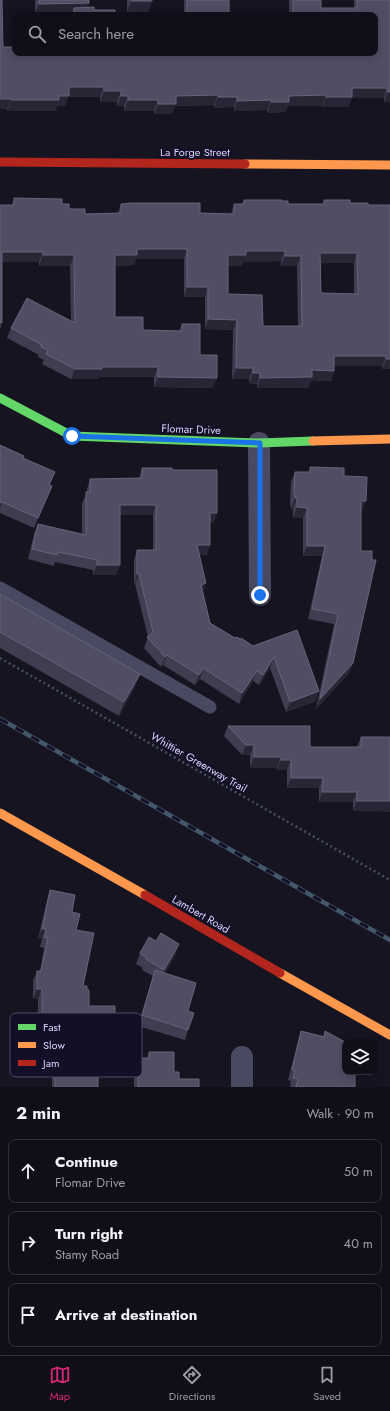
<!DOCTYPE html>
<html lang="en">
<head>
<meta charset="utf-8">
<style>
  :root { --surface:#100f19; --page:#1e1d26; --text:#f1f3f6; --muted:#9c9ca2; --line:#302f38; --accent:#db2777 }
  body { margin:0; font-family:Jost,sans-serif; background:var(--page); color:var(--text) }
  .controls { position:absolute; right:12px; bottom:12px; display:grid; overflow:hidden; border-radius:8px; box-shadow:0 2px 10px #0003 }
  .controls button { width:36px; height:36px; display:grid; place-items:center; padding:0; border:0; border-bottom:1px solid var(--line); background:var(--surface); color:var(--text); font:20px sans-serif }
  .stop { position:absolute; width:12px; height:12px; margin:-9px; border:3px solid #1a73e8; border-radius:50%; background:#fff }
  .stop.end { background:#1a73e8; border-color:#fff; box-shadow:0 1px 4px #0008 }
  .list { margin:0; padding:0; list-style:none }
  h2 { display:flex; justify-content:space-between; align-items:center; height:52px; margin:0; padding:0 16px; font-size:17px }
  h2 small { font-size:13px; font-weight:400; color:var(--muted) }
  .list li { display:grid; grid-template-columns:26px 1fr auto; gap:12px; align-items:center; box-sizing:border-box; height:64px; margin:0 8px 8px; padding:0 8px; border:1px solid var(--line); border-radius:8px }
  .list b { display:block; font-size:15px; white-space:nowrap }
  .list p { margin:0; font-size:13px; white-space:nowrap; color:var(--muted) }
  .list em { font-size:13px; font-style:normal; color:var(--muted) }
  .icon { flex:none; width:22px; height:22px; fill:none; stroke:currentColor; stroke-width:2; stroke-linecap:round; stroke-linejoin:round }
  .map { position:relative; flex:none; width:390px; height:1087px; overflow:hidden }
  .search { position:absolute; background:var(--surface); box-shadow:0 2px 10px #0003; left:12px; right:12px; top:12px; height:44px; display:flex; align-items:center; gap:10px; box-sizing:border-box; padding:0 14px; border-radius:8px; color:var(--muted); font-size:15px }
  .sheet { height:268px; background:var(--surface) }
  nav { display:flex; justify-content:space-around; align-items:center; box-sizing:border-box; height:56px; border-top:1px solid var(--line); background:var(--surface); font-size:11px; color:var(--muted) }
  nav a { display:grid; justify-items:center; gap:2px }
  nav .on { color:var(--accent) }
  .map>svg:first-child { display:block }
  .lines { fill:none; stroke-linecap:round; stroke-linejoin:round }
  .path { stroke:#44505f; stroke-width:2.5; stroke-dasharray:2 3; stroke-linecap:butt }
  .lane { stroke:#4a4962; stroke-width:13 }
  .street { stroke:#4a4962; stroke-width:22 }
  .fast { stroke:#63d668; stroke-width:9 }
  .slow { stroke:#ff974d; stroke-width:9 }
  .jam { stroke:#b3261e; stroke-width:9 }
  .rail-casing { stroke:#43596b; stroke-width:4.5 }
  .rail { stroke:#130f26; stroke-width:3; stroke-dasharray:9; stroke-linecap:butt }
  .wall { fill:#403d50; fill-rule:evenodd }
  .shaded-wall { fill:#282635 }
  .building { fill:#504e63; stroke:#66637b; fill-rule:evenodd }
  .route { stroke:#1a73e8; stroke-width:5 }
  .labels { text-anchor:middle; stroke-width:4; stroke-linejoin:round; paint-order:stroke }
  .street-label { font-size:11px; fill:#d9d4ff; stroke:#130f26 }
  .key { fill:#130f26; stroke:#4e4a67; stroke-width:1 }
  .key-label { font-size:11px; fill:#d9d4ff }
</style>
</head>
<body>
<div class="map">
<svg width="390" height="1087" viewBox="0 0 390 1087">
  <rect width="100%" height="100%" fill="#161421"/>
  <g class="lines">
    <!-- path -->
    <path class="path" d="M 0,658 L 390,880"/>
    <!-- lane -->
    <path class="lane" d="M 0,588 L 210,707"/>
    <!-- street -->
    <path class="street" d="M 259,443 L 260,595
      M 242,1087 L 242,1057"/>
    <!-- fast -->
    <path class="fast" d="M 0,398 L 72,436 L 259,443 L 313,441"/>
    <!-- slow -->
    <path class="slow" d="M 245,164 L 390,165
      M 313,441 L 390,439
      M 0,813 L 145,895
      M 280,973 L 390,1035"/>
    <!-- jam -->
    <path class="jam" d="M 0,162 L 245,164
      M 145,895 L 280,973"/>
    <defs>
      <path id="rail" d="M 0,719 L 390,940"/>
    </defs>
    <!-- rail casing -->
    <use href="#rail" class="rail-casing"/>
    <!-- rail -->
    <use href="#rail" class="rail"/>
  </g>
  <!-- wall -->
  <path class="wall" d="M 35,0 L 89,0 L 89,3 L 88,7 L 94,10 L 115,15 L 71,15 L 72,14 L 35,14 Z
    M 127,0 L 152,0 L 152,1 L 148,12 L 127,12 Z
    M 184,0 L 229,0 L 229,15 L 184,15 Z
    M 289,0 L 321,0 L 321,8 L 354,8 L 354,0 L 390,0 L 390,102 L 384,102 L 384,98 L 352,98 L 348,107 L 322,107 L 322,106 L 288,106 L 285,112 L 267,113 L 267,110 L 234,111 L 234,107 L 214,108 L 214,105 L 175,106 L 172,114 L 154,114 L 154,111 L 124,111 L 124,106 L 117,106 L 117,102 L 100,102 L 100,97 L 68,97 L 65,106 L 57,106 L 55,111 L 7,111 L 7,109 L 0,109 L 3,47 L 375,53 L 375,15 L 289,15 Z
    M 14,198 L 62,204 L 69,209 L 85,214 L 118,213 L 121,204 L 200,213 L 231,214 L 234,204 L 242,204 L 244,200 L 282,201 L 288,204 L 323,204 L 324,200 L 350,203 L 390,369 L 382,369 L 382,366 L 334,366 L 334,371 L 331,381 L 311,381 L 308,388 L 257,388 L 257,384 L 249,383 L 249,379 L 232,379 L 233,330 L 205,329 L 205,297 L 184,297 L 184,259 L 136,259 L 134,265 L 115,266 L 115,317 L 143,330 L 179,331 L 182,324 L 200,355 L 213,388 L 154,387 L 154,377 L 99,377 L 98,379 L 71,379 L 42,364 L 44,360 L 38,357 L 39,355 L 7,338 L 11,328 L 71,321 L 70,266 L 39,266 L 39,262 L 2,262 L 2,323 L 0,330 L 0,205 L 12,205 ZM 281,261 L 281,266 L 297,266 L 298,326 L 263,326 L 228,294 L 228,266 L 242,266 L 243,262 ZM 321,263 L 354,263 L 354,294 L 321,293 Z
    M 0,445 L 23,458 L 50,485 L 52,486 L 48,496 L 34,528 L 0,513 Z
    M 310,467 L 344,476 L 362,511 L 361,511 L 353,663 L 349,673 L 316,709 L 334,624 L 308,619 L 322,556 L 303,556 L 303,518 L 293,518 L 293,509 L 291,509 L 290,501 L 291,482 L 295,472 L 309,472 Z
    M 142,468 L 172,470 L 217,513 L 213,523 L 210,523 L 207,555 L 199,555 L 203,592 L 210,623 L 235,638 L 253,646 L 297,630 L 316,701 L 286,712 L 270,668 L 259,685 L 253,681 L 239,704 L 200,679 L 195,685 L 163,665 L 161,667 L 144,648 L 148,637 L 135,584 L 134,584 L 134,560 L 137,550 L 153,550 L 153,515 L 120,515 L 120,565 L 116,575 L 93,575 L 93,570 L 55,562 L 54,566 L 28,559 L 34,534 L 38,524 L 82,534 L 82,503 L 87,492 L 87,489 L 90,479 L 139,478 Z
    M 0,594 L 135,687 L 119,716 L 0,648 Z
    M 228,726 L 310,747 L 357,747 L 361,737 L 390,737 L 353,811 L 353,802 L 319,802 L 319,788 L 287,788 L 287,770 L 277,770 L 277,768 L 250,768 L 250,755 L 242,755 L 224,736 Z
    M 50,890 L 72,912 L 76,930 L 83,986 L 87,990 L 89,1006 L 115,1029 L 111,1039 L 98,1039 L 98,1087 L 52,1087 L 52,1068 L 32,1068 L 32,1044 L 35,1034 L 38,1034 L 38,999 L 33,999 L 33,981 L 37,971 L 40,971 L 44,948 L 40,947 L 42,939 L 38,939 L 47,900 Z
    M 140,953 L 176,954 L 165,973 L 188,1011 L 188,1030 L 185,1040 L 138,1026 L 153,976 L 142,970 L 143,968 L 136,964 Z
    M 301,1031 L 323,1036 L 325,1031 L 355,1087 L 290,1087 L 291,1081 L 288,1080 L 298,1041 Z
    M 149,1052 L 174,1072 L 179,1079 L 199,1087 L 134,1087 L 134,1068 L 138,1058 L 147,1058 Z"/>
  <!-- shaded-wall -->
  <path class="shaded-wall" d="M 131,1 L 152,1 L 148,12 L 127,12 Z
    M 89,3 L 86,13 L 74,8 L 72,14 L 35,14 L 39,4 Z
    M 69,87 L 104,87 L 100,97 L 68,97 L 65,106 L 57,106 L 55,111 L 7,111 L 11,100 L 59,96 Z
    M 352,88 L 387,88 L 384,98 L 352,98 L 348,107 L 322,107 L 326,97 Z
    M 104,91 L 121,91 L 117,102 L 100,102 Z
    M 387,92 L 390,92 L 390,102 L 384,102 Z
    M 218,95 L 214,105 L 175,106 L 172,114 L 154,114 L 158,104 L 176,96 Z
    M 326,95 L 322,106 L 288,106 L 285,112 L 267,113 L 271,102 L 289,96 Z
    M 121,96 L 128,96 L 124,106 L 117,106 Z
    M 218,97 L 237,97 L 234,107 L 214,108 Z
    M 0,99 L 11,99 L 7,109 L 0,109 Z
    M 128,100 L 158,100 L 154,111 L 124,111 Z
    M 271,100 L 267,110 L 234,111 L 237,101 Z
    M 137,249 L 187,249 L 184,259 L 136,259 L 134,265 L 111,266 L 115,255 Z
    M 246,251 L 285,251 L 281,261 L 243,262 L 242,266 L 225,266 L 228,255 Z
    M 2,252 L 43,252 L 39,262 L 0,262 Z
    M 320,253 L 357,253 L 354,263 L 317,263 Z
    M 43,255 L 74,255 L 70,266 L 39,266 Z
    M 285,256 L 301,256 L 297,266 L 281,266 Z
    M 187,287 L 208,287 L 205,297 L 184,297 Z
    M 208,319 L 237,320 L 233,330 L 205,329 Z
    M 334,356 L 386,356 L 382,366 L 331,366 Z
    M 386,359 L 390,359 L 390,369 L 382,369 Z
    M 102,367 L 158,367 L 154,377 L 99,377 L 98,379 L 71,379 L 75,369 Z
    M 236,368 L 253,368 L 249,379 L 232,379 Z
    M 312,370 L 334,371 L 331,381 L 311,381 L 308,388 L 257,388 L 260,378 Z
    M 253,373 L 260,373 L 257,384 L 249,383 Z
    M 158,377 L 217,378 L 213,388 L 154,387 Z
    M 52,486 L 48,496 L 34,528 L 38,518 Z
    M 295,498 L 297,498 L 293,509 L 291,509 Z
    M 361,501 L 366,501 L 362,511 L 358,511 Z
    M 0,502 L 2,502 L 0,509 Z
    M 120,505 L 156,505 L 153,515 L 116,515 Z
    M 297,507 L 307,508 L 303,518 L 293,518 Z
    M 210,513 L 217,513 L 213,523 L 207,523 Z
    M 197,545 L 210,545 L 207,555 L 193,555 Z
    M 307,546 L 325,546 L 322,556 L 303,556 Z
    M 97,565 L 120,565 L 116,575 L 93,575 Z
    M 137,574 L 139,574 L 135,584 L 134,584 Z
    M 206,583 L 202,594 L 201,585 Z
    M 167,655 L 163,665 L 161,667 L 165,657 Z
    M 274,657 L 270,668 L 259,685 L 263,675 Z
    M 353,663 L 349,673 L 316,709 L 320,699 Z
    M 203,668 L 200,679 L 195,685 L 199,675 Z
    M 257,671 L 253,681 L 239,704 L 242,693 Z
    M 140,674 L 135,687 L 119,716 L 124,702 Z
    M 319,691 L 316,701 L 286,712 L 290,702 Z
    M 246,745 L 254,745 L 250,755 L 242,755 Z
    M 254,757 L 281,757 L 277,768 L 250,768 Z
    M 281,760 L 291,760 L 287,770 L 277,770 Z
    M 291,778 L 323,778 L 319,788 L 287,788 Z
    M 322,792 L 357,792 L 353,802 L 319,802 Z
    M 357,801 L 390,801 L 390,812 L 353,811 Z
    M 42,929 L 46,929 L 42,939 L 38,939 Z
    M 179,944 L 176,954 L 161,980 L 164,970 Z
    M 37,989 L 42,989 L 38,999 L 33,999 Z
    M 98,1028 L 115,1029 L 111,1039 L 94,1039 Z
    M 35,1058 L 55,1058 L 52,1068 L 32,1068 Z"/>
  <!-- building -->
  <path class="building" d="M 0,0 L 2,0 L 3,47 L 15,47 L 15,53 L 375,53 L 375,15 L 293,15 L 293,0 L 321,0 L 321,8 L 357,8 L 357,0 L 390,0 L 390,92 L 387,92 L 387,88 L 352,88 L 352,97 L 326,97 L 326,95 L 289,96 L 289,102 L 271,102 L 271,100 L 237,101 L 237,97 L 218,97 L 218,95 L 176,96 L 176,104 L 158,104 L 158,100 L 128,100 L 128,96 L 121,96 L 121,91 L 104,91 L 104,87 L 69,87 L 69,96 L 59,96 L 59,100 L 11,100 L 11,99 L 0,99 Z
    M 39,0 L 89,0 L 89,3 L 39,4 Z
    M 131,0 L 152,0 L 152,1 L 131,1 Z
    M 187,0 L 229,0 L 229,15 L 187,15 Z
    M 94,7 L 94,10 L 115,10 L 115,15 L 74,15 L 74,8 Z
    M 14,198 L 62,199 L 62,204 L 69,204 L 69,209 L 85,209 L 85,214 L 121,213 L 121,204 L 131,203 L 200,203 L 200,213 L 234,214 L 234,204 L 244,204 L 244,200 L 282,200 L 282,201 L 288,201 L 288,204 L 324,204 L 324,200 L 350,200 L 350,203 L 368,203 L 368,205 L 390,205 L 390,359 L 386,359 L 386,356 L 334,356 L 334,371 L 312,370 L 312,377 L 260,378 L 260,373 L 253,373 L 253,368 L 236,368 L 237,320 L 208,319 L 208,287 L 187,287 L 187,249 L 137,249 L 137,255 L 115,255 L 115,317 L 143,317 L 143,330 L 182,331 L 182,324 L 200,324 L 200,355 L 217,355 L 217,378 L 158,377 L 158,367 L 102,367 L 102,369 L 75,369 L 46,354 L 48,350 L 41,347 L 42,345 L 11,328 L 27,298 L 75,323 L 74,255 L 43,255 L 43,252 L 2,252 L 2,323 L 0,322 L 0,205 L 14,205 ZM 246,251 L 285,251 L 285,256 L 301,256 L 302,326 L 263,326 L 262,295 L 228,294 L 228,255 L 246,255 ZM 320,253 L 357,253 L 358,294 L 321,293 Z
    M 0,445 L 24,456 L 23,458 L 55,472 L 49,485 L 52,486 L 38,518 L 2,502 L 0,503 Z
    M 310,467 L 344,468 L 344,476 L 367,477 L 366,501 L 361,501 L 361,551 L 372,551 L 372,560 L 376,560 L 353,663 L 320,699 L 338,614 L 312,609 L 325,546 L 307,546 L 307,508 L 297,507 L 297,498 L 295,498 L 294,491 L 295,472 L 310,472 Z
    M 142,468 L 172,468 L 172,470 L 217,470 L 217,513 L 210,513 L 210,545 L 197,545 L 206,583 L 201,585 L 210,623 L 235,638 L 236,637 L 241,639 L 241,638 L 253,646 L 297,630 L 319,691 L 290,702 L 274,657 L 263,675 L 257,671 L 242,693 L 203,668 L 199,675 L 167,655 L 165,657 L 147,637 L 153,632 L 139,574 L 137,574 L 137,550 L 156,550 L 156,505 L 120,505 L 120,565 L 97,565 L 97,560 L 58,552 L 57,555 L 32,549 L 38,524 L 86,535 L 86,492 L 90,492 L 90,479 L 142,478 Z
    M 0,594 L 140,674 L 124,702 L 0,632 Z
    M 228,726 L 310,726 L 310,747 L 361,747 L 361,737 L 390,737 L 390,801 L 357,801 L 357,792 L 322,792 L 323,778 L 291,778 L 291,760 L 281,760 L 281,757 L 254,757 L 254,745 L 246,745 Z
    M 50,890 L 75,895 L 72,912 L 80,914 L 76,930 L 94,933 L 83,986 L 87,986 L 87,990 L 89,990 L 89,1006 L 115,1006 L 115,1029 L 98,1028 L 98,1087 L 55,1087 L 55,1058 L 35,1058 L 35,1034 L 42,1034 L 42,989 L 37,989 L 37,971 L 41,971 L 48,938 L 44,937 L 46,929 L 42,929 Z
    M 161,933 L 179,944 L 164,970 L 146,959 L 147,958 L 140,953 L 149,937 L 156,941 Z
    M 155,970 L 196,983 L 188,1011 L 194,1013 L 188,1030 L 142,1015 Z
    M 301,1031 L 324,1037 L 325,1031 L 345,1042 L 345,1072 L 355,1072 L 355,1087 L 296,1087 L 298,1079 L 293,1078 L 295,1071 L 292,1070 Z
    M 149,1052 L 174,1052 L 174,1072 L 179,1072 L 179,1079 L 199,1079 L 199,1087 L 138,1087 L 138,1058 L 149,1058 Z"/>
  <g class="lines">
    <!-- route -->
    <path class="route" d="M 72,436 L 260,443 L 260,595"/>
  </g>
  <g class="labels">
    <!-- street labels -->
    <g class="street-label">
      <text x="195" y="156">La Forge Street</text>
      <text transform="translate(191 429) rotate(2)" y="4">Flomar Drive</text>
      <text transform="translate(199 762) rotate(30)" y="4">Whittier Greenway Trail</text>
      <text transform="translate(201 914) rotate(30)" y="4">Lambert Road</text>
    </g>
  </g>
  <!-- legend -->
  <rect x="10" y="1013" width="132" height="64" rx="6" class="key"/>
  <rect x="18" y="1024" width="18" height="6" fill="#63d668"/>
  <rect x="18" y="1042" width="18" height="6" fill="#ff974d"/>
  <rect x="18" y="1060" width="18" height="6" fill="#b3261e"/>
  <g class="key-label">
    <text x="43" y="1031">Fast</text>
    <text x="43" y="1049">Slow</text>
    <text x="43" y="1067">Jam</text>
  </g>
</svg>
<div class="controls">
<button><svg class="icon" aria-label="layers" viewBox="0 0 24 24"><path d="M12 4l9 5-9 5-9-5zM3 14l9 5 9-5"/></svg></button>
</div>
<div class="stop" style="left:72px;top:436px"></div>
<div class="stop end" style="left:260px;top:595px"></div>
<div class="search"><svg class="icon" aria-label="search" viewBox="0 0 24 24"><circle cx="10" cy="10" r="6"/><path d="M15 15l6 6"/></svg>Search here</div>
</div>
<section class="sheet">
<h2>2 min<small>Walk · 90 m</small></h2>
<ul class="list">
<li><svg class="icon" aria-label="ahead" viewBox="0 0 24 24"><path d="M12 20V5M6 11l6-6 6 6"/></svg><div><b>Continue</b><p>Flomar Drive</p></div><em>50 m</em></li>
<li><svg class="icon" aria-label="right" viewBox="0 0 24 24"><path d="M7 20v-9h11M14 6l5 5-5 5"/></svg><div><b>Turn right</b><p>Stamy Road</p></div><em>40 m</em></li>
<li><svg class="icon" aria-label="arrive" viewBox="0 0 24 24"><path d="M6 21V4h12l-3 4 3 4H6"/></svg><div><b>Arrive at destination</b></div></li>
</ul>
</section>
<nav>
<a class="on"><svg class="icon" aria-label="map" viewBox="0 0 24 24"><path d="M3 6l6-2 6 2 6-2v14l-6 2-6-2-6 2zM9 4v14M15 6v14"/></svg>Map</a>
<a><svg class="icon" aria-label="directions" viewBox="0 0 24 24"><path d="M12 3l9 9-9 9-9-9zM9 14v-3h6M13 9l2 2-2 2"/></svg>Directions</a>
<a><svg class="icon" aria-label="saved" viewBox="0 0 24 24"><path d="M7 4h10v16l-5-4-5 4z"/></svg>Saved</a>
</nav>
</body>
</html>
